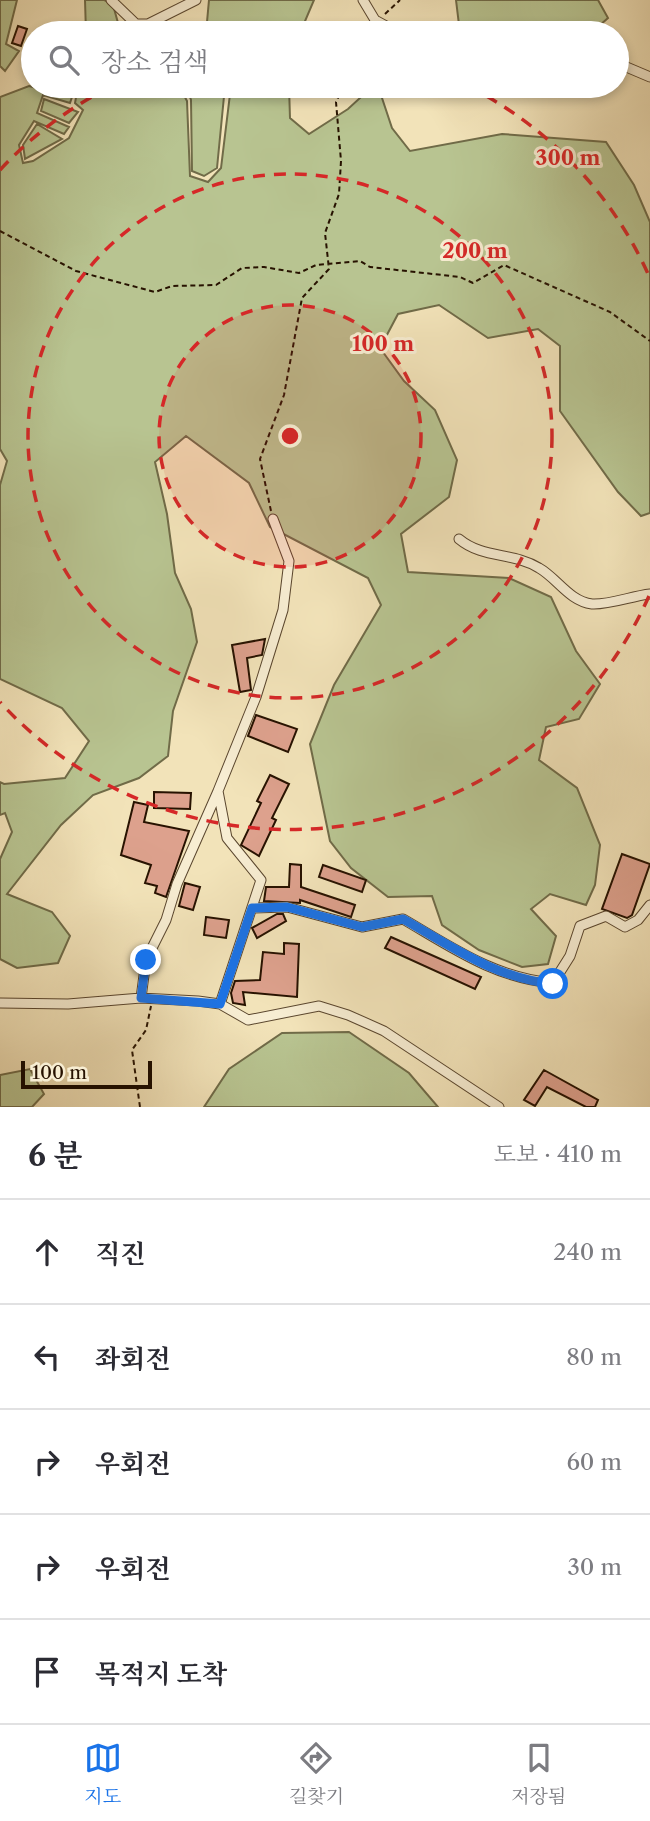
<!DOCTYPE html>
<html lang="ko">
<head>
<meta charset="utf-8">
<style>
  :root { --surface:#fff; --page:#f7f7f7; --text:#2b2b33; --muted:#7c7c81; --line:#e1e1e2; --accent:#1a73e8 }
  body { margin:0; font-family:"Libre Caslon Text","Noto Serif KR",serif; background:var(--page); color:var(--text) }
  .scale { position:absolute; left:21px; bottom:18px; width:131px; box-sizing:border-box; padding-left:7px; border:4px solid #271200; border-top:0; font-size:19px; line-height:24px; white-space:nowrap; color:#271200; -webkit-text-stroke:5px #f7edd2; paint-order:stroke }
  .stop { position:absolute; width:21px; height:21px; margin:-16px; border:5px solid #1a73e8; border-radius:50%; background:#fff }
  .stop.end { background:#1a73e8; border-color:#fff; box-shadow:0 2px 7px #0008 }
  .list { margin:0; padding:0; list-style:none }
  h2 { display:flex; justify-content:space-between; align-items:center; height:91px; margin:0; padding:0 28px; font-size:30px }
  h2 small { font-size:23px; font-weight:400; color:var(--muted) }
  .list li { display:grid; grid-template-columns:46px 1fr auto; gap:21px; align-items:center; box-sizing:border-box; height:105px; padding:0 28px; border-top:2px solid var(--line) }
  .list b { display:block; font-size:26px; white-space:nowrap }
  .list em { font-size:23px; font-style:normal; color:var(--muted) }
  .icon { flex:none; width:38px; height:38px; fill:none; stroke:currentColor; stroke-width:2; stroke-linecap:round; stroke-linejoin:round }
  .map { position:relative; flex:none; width:650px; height:1107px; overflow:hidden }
  .search { position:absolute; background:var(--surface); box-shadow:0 4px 10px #0003; left:21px; right:21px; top:21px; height:77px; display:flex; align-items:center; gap:18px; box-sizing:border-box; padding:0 24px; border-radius:38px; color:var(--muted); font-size:26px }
  .sheet { height:616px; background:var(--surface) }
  nav { display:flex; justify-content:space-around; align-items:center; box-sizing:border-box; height:98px; border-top:2px solid var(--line); background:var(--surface); font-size:19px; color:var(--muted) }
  nav a { display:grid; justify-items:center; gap:4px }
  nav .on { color:var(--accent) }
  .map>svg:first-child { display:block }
  .green { fill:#b8c491; stroke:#706b48; stroke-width:2 }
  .building { fill:#dda18d; stroke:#271200; stroke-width:2 }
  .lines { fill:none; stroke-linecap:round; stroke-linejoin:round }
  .minor-casing { stroke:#5a462e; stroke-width:11 }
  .path { stroke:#271200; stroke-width:2; stroke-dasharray:5 3.5; stroke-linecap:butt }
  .minor { stroke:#f7edd2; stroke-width:9 }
  .route { stroke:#1a73e8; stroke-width:9 }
  .ring { fill:none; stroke:#d62828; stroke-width:3.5; stroke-dasharray:12 9 }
  .centre { fill:#d62828; stroke:#f7edd2; stroke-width:3.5 }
  .ring-label { font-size:21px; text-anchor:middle; font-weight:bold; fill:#d62828; stroke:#f7edd2; stroke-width:6; stroke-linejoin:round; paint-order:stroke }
</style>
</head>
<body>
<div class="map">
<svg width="650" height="1107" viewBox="0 0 650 1107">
  <rect width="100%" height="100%" fill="#f2e3b9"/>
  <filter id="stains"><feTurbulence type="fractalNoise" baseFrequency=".00286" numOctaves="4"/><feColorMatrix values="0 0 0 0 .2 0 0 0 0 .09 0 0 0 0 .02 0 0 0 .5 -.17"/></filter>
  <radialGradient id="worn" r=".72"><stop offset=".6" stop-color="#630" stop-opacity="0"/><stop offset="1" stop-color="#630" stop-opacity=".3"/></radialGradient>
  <!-- green -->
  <path class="green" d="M 0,0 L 17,0 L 6,44 L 19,51 L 5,71 L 0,66 Z
    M 85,0 L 104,0 L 113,5 L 120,30 L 126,33 L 86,33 Z
    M 209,0 L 314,0 L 300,33 L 206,33 Z
    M 456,0 L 598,0 L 608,18 L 591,33 L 460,33 Z
    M 29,86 L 72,97 L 70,103 L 43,95 L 37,113 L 69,127 L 64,134 L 34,121 L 19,145 L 23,163 L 33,161 L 69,138 L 83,110 L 75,103 L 78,86 L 179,86 L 187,101 L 190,176 L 208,182 L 221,168 L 231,86 L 289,86 L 290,118 L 309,134 L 348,109 L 373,86 L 378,86 L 392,128 L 410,151 L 502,134 L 606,142 L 634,185 L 650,222 L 650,513 L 641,516 L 618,492 L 560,411 L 560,346 L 538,329 L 488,338 L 439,305 L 398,314 L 380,348 L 404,381 L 435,410 L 457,460 L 449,497 L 401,534 L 408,572 L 509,578 L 551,597 L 576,651 L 600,684 L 579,719 L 546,727 L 539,760 L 577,788 L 600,845 L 595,885 L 586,905 L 550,894 L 531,909 L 556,936 L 548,964 L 522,967 L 479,950 L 442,925 L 432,896 L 388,897 L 351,868 L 330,841 L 310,744 L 334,685 L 381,605 L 368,578 L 270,527 L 249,483 L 186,436 L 155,462 L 167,514 L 175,573 L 191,609 L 197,642 L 173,711 L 168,756 L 139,778 L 93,795 L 61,825 L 7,894 L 52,912 L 70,936 L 58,963 L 17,968 L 0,959 L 0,859 L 12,832 L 5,813 L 0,815 L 0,782 L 4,784 L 65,778 L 89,741 L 62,708 L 0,679 L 0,485 L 7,461 L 0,449 L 0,97 Z
    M 186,86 L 225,86 L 217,168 L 204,176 L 192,171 L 191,100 Z
    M 44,99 L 78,112 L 69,123 L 41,111 Z
    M 37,124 L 62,139 L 25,159 L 23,145 Z
    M 349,1032 L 409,1073 L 438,1107 L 204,1107 L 229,1069 L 282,1033 Z
    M 30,1069 L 44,1094 L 32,1107 L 0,1107 L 0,1075 Z"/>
  <!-- building -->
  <path class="building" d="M 18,26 L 27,29 L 21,46 L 12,43 Z
    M 511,86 L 536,86 L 516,95 Z
    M 265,639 L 262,655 L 247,658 L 251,690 L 240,692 L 232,645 Z
    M 256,715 L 297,729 L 288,752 L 248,736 Z
    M 270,775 L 289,784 L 272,818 L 276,820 L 259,856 L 241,845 L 261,803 L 257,801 Z
    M 154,792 L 191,793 L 190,809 L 154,808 Z
    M 134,802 L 148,805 L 144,822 L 189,831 L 166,897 L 155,893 L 157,886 L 145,883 L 151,865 L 121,855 Z
    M 622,854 L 650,864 L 632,915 L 627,918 L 602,909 Z
    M 290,864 L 301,865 L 301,887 L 355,905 L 351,917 L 300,900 L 300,903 L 264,901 L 266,887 L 289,887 Z
    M 323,865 L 366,880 L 362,892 L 319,877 Z
    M 185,883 L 200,887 L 193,910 L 179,906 Z
    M 277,914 L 283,914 L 286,921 L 257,938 L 252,928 Z
    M 206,917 L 229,920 L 226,938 L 204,935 Z
    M 391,937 L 481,977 L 475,989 L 385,948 Z
    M 284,943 L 299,944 L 297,997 L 243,992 L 245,1005 L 233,1003 L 231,993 L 235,981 L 260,980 L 263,952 L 284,954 Z
    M 544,1070 L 598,1100 L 595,1107 L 586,1107 L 547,1087 L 535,1106 L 524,1100 Z"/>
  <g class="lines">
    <defs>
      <path id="minor" d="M 111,0 L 136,24 L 148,24 L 196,0
        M 363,0 L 375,20 L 399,33
        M 617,63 L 650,77
        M 459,539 C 483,559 513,552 539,568 C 557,578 569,601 592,604 C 609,605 632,596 650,594
        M 252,908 L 287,907 L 362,927 L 403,919 C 453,948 495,978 553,983 L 570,956 L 580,926 L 606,916 L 625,927 L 638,920 L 650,905
        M 141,998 L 146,960 L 166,920 L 177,884 L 218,791
        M 0,1003 L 68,1004 L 141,998 L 198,1001 L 220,1004 L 248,1020 L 319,1006 L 348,1015 L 384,1031 L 499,1107
        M 220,1004 L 261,880 L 227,838 L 218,791 L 256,697 L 283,610 L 289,561 L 273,519"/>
    </defs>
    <!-- minor casing -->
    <use href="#minor" class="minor-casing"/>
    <!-- path -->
    <path class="path" d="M 385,14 L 400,0
      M 0,231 L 76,271 L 155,292 L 172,286 L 216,285 L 242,268 L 264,267 L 299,273 L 316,265 L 360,261 L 370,267 L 460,277 L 473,283 L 504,265 L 610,312 L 650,341
      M 271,511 L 260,459 L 284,395 L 302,298 L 329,269 L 325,233 L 339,194 L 341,161 L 336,102 L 344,86
      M 140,1107 L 132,1050 L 146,1030 L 151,1006"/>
    <!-- minor -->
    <use href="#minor" class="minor"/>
  </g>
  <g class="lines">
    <!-- route -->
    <path class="route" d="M 146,960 L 141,998 L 220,1004 L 252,908 L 287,907 L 362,927 L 403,919 C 453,947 495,978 553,984"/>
  </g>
  <!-- distance rings -->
  <circle cx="290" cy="436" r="131" fill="#d62828" fill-opacity=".12"/>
  <g class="ring">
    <circle cx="290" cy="436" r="131"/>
    <circle cx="290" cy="436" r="262"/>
    <path d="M649 596A393 393 0 0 1 0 702M0 170A393 393 0 0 1 112 86M468 86A393 393 0 0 1 649 276"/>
  </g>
  <circle cx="290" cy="436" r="10" class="centre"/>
  <g class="ring-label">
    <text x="568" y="165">300 m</text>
    <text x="475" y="258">200 m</text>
    <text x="383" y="351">100 m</text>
  </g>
  <rect width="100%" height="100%" filter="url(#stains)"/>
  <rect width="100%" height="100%" fill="url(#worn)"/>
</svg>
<div class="scale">100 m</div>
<div class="stop" style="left:553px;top:984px"></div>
<div class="stop end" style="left:146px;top:960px"></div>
<div class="search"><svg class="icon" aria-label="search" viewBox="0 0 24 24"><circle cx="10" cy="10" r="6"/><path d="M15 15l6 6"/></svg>장소 검색</div>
</div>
<section class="sheet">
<h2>6 분<small>도보 · 410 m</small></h2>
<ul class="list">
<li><svg class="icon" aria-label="ahead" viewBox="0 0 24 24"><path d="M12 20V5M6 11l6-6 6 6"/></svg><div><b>직진</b></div><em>240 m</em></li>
<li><svg class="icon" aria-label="left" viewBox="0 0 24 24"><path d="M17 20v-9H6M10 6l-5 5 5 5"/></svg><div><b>좌회전</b></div><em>80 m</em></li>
<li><svg class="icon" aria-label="right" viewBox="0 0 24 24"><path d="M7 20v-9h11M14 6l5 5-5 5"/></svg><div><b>우회전</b></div><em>60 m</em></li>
<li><svg class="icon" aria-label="right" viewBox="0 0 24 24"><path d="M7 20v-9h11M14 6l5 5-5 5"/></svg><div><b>우회전</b></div><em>30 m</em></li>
<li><svg class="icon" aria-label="arrive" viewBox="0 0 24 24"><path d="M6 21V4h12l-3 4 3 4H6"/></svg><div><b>목적지 도착</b></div></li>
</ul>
</section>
<nav>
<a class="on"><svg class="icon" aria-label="map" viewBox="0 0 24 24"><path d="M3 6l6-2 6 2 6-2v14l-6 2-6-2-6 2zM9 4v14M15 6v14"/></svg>지도</a>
<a><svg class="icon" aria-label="directions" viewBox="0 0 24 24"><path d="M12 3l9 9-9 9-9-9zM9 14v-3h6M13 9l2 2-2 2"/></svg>길찾기</a>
<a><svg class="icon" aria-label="saved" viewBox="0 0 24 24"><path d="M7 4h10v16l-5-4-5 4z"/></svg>저장됨</a>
</nav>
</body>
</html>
